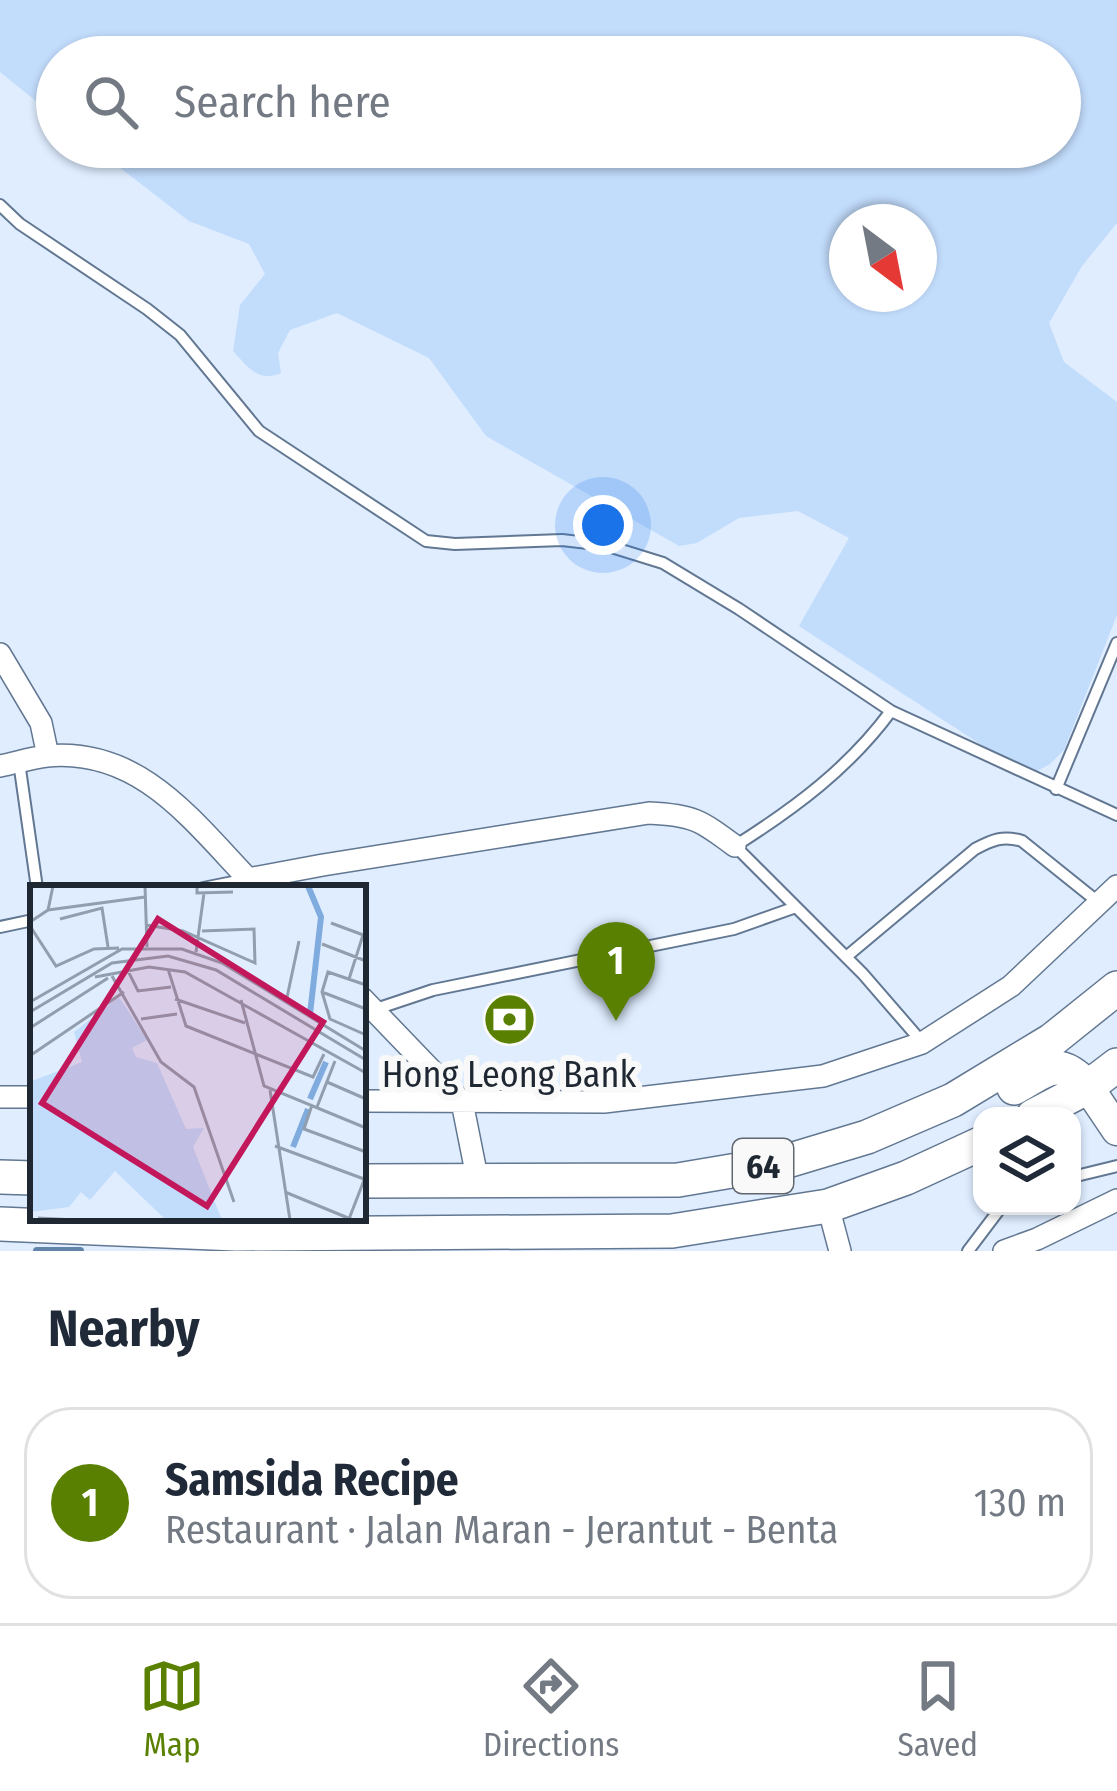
<!DOCTYPE html>
<html lang="en">
<head>
<meta charset="utf-8">
<style>
  :root { --surface:#fff; --page:#f6f6f7; --text:#1f2937; --muted:#747a83; --line:#e0e1e3; --accent:#598000 }
  body { margin:0; font-family:"Fira Sans Condensed",sans-serif; background:var(--page); color:var(--text) }
  .controls { position:absolute; right:36px; bottom:36px; display:grid; overflow:hidden; border-radius:24px; box-shadow:0 3px 9px #0004 }
  .controls button { width:108px; height:108px; display:grid; place-items:center; padding:0; border:0; border-bottom:3px solid var(--line); background:var(--surface); color:var(--text); font:60px sans-serif }
  .compass { position:absolute; left:829px; top:204px; width:108px; height:108px; border-radius:50%; background:var(--surface); box-shadow:0 3px 9px #0004; rotate:148deg }
  .you { position:absolute; left:603px; top:525px; width:42px; height:42px; margin:-30px; border:9px solid #fff; border-radius:50%; background:#1a73e8; box-shadow:0 0 0 18px #1a73e833 }
  .badge { display:grid; place-items:center; width:78px; height:78px; border-radius:50%; background:var(--accent); color:#fff; font-size:39px; font-weight:700 }
  .pin { position:absolute; translate:-50% -99px; filter:drop-shadow(0 3px 6px #0008) }
  .pin::after { content:''; position:absolute; top:63px; width:42px; height:36px; background:inherit; clip-path:polygon(0 0,100% 0,50% 100%) }
  .list { margin:0; padding:0; list-style:none }
  h2 { display:flex; justify-content:space-between; align-items:center; height:156px; margin:0; padding:0 48px; font-size:51px }
  h2 small { font-size:39px; font-weight:400; color:var(--muted) }
  .list li { display:grid; grid-template-columns:78px 1fr auto; gap:36px; align-items:center; box-sizing:border-box; height:192px; margin:0 24px 24px; padding:0 24px; border:3px solid var(--line); border-radius:48px }
  .list b { display:block; font-size:45px; white-space:nowrap }
  .list p { margin:0; font-size:39px; white-space:nowrap; color:var(--muted) }
  .list em { font-size:39px; font-style:normal; color:var(--muted) }
  .icon { flex:none; width:66px; height:66px; fill:none; stroke:currentColor; stroke-width:2; stroke-linecap:round; stroke-linejoin:round }
  .map { position:relative; flex:none; width:1117px; height:1251px; overflow:hidden }
  .search { position:absolute; background:var(--surface); box-shadow:0 3px 9px #0004; left:36px; right:36px; top:36px; height:132px; display:flex; align-items:center; gap:30px; box-sizing:border-box; padding:0 42px; border-radius:66px; color:var(--muted); font-size:45px }
  .sheet { height:372px; background:var(--surface) }
  nav { display:flex; justify-content:space-around; align-items:center; box-sizing:border-box; height:168px; border-top:3px solid var(--line); background:var(--surface); font-size:33px; color:var(--muted) }
  nav a { display:grid; justify-items:center; gap:6px }
  nav .on { color:var(--accent) }
  .map>svg:first-child { display:block }
  .green { fill:#c2dcfc; fill-rule:evenodd }
  .lines { fill:none; stroke-linecap:round; stroke-linejoin:round }
  .stream { stroke:#6384aa; stroke-width:8 }
  .lane-casing { stroke:#627791; stroke-width:14 }
  .street-casing { stroke:#627791; stroke-width:24 }
  .secondary-casing { stroke:#627791; stroke-width:33 }
  .primary-casing { stroke:#627791; stroke-width:36 }
  .lane { stroke:#fff; stroke-width:10 }
  .street { stroke:#fff; stroke-width:21 }
  .secondary { stroke:#fff; stroke-width:30 }
  .primary { stroke:#fff; stroke-width:33 }
  .labels { text-anchor:middle; stroke-width:12; stroke-linejoin:round; paint-order:stroke }
  .shield { fill:#f9f9f9; stroke:#60676e; stroke-width:3 }
  .shield-label { font-size:33px; font-weight:bold; fill:#1f2832 }
  .poi-label { font-size:36px; fill:#1f2832; stroke:#f9f9f9 }
  .inset-river { fill:none; stroke:#80abde; stroke-width:6 }
  .inset-road { fill:none; stroke:#929ead; stroke-width:3 }
  .view { fill:#c2185b; fill-opacity:0.15; stroke:#c2185b; stroke-width:6 }
  .inset-edge { fill:none; stroke:#1f2832; stroke-width:6 }
</style>
</head>
<body>
<div class="map">
<svg width="1117" height="1251" viewBox="0 0 1117 1251">
  <rect width="100%" height="100%" fill="#dfedff"/>
  <!-- green -->
  <path class="green" d="M 0,0 L 1117,0 L 1117,223 L 1082,266 L 1049,323 L 1064,362 L 1117,402 L 1117,615 L 1064,750 L 1050,764 L 1034,773 L 1020,770 L 799,626 L 849,538 L 798,511 L 739,518 L 697,543 L 679,546 L 486,436 L 429,358 L 337,313 L 290,330 L 278,353 L 281,373 C 258,383 248,367 233,351 L 240,305 L 265,274 L 249,244 L 189,221 L 93,147 L 1060,147 L 1060,57 L 57,57 L 57,118 L 0,72 ZM 847,222 L 919,222 L 919,294 L 847,294 Z"/>
  <g class="lines">
    <!-- stream -->
    <path class="stream" d="M 37,1251 L 80,1251"/>
    <defs>
      <path id="lane" d="M 0,205 L 20,224 L 147,309 L 180,335 L 259,431 L 426,541 L 455,544 L 562,540 L 605,545 L 663,563 L 739,609 L 891,711 L 1117,815
        M 891,711 C 849,768 795,808 735,846 L 863,974 L 921,1041
        M 19,762 L 37,888
        M 1056,789 L 1117,643
        M 203,888 L 248,879
        M 0,927 L 33,920
        M 846,957 L 975,849 C 992,840 1003,835 1022,841 L 1098,902
        M 373,1010 L 433,990 L 734,929 L 796,907
        M 1072,1177 L 1117,1166
        M 968,1251 L 1002,1206"/>
      <path id="street" d="M 0,654 L 41,723 L 48,756
        M 0,766 C 15,763 31,758 47,756 C 143,747 196,826 256,887
        M 248,879 L 323,865 L 649,813 C 693,815 700,820 735,846
        M 363,999 L 462,1102 L 478,1182
        M 0,1097 L 33,1097
        M 363,1101 L 604,1102 L 823,1076 L 922,1043 L 1011,986 L 1117,886
        M 828,1206 L 840,1251
        M 1004,1251 L 1037,1239 L 1117,1200"/>
      <path id="secondary" d="M 1088,1087 L 1117,1130"/>
      <path id="primary" d="M 1014,1088 C 1049,1069 1056,1055 1088,1087
        M 1033,1116 L 1088,1087 L 1117,1065
        M 0,1177 L 33,1178
        M 363,1181 L 678,1180 L 784,1162 L 867,1137 L 953,1100 L 1052,1040 L 1117,988
        M 0,1224 L 236,1234 L 672,1231 L 828,1206 L 906,1178 L 982,1143"/>
    </defs>
    <!-- lane casing -->
    <use href="#lane" class="lane-casing"/>
    <!-- street casing -->
    <use href="#street" class="street-casing"/>
    <!-- secondary casing -->
    <use href="#secondary" class="secondary-casing"/>
    <!-- primary casing -->
    <use href="#primary" class="primary-casing"/>
    <!-- lane -->
    <use href="#lane" class="lane"/>
    <!-- street -->
    <use href="#street" class="street"/>
    <!-- secondary -->
    <use href="#secondary" class="secondary"/>
    <!-- primary -->
    <use href="#primary" class="primary"/>
  </g>
  <!-- icons -->
  <defs>
    <symbol id="bank-disc" viewBox="-11 -11 22 22"><circle r="9.5" fill="#598000" stroke="#f9f9f9"/><path d="M-6-4H6V4H-6ZM0-2.3a2.3 2.3 0 1 0 0 4.6a2.3 2.3 0 1 0 0-4.6Z" fill="#fff"/></symbol>
  </defs>
  <g fill-rule="evenodd">
    <use href="#bank-disc" x="480" y="990" width="59" height="59"/>
  </g>
  <g class="labels">
    <!-- shield labels -->
    <rect class="shield" x="733" y="1139" width="60" height="54" rx="9"/>
    <g class="shield-label">
      <text x="763" y="1178">64</text>
    </g>
    <!-- poi labels -->
    <g class="poi-label">
      <text x="509" y="1087">Hong Leong Bank</text>
    </g>
  </g>
  <!-- overview -->
  <g transform="translate(30 885)">
    <rect width="336" height="336" fill="#dfedff"/>
    <path d="M 89,112 L 117,155 L 102,163 L 106,172 L 127,178 L 156,244 L 174,243 L 163,262 L 192,335 L 136,335 L 85,286 L 60,315 L 51,307 L 39,322 L 0,327 L 2,196 L 52,177 L 44,147 Z" fill="#c2dcfc"/>
    <path class="inset-river" d="M 278,1 L 291,32 L 280,129M 280,214 L 296,177M 263,262 L 278,224"/>
    <path class="inset-road" d="M 115,1 L 117,62M 167,1 L 167,8 L 203,7M 18,25 L 115,12M 30,34 L 72,23 L 78,62M 0,37 L 18,25 L 23,1M 301,38 L 336,51M 116,40 L 153,46 L 225,78 L 224,44 L 172,46M 0,41 L 26,81 L 64,64 L 89,63M 292,59 L 336,76M 166,67 L 174,8M 138,84 L 156,141 L 283,192 L 294,169M 98,86 L 108,106 L 141,102M 82,91 L 131,177 L 164,202 L 204,317M 65,92 L 119,82 L 155,87 L 336,188M 319,94 L 333,50M 336,100 L 298,87 L 292,107 L 300,134 L 336,150M 292,107 L 336,124M 145,114 L 215,138M 211,115 L 234,201 L 336,243M 0,117 L 92,64 L 152,64 L 192,78 L 336,166M 256,117 L 269,56M 0,127 L 82,78 L 138,71 L 186,85 L 336,175M 111,134 L 147,129M 0,143 L 78,93M 1,170 L 94,107M 297,197 L 336,214M 240,205 L 260,335M 282,220 L 274,244 L 336,267M 287,222 L 305,176M 245,261 L 334,294M 255,307 L 323,335M 8,333 L 46,335M 319,334 L 336,290"/>
    <path class="view" d="M 128,34 L 293,137 L 177,321 L 12,218 Z"/>
    <rect width="336" height="336" class="inset-edge"/>
  </g>
</svg>
<div class="controls">
<button><svg class="icon" aria-label="layers" viewBox="0 0 24 24"><path d="M12 4l9 5-9 5-9-5zM3 14l9 5 9-5"/></svg></button>
</div>
<svg class="compass" viewBox="-18 -18 36 36"><path d="M0-13l5 13h-10z" fill="#e53935"/><path d="M0 13l5-13h-10z" fill="#747a83"/></svg>
<div class="you"></div>
<div class="pin badge" style="left:616px;top:1021px">1</div>
<div class="search"><svg class="icon" aria-label="search" viewBox="0 0 24 24"><circle cx="10" cy="10" r="6"/><path d="M15 15l6 6"/></svg>Search here</div>
</div>
<section class="sheet">
<h2>Nearby<small></small></h2>
<ul class="list">
<li><span class="badge">1</span><div><b>Samsida Recipe</b><p>Restaurant · Jalan Maran - Jerantut - Benta</p></div><em>130 m</em></li>
</ul>
</section>
<nav>
<a class="on"><svg class="icon" aria-label="map" viewBox="0 0 24 24"><path d="M3 6l6-2 6 2 6-2v14l-6 2-6-2-6 2zM9 4v14M15 6v14"/></svg>Map</a>
<a><svg class="icon" aria-label="directions" viewBox="0 0 24 24"><path d="M12 3l9 9-9 9-9-9zM9 14v-3h6M13 9l2 2-2 2"/></svg>Directions</a>
<a><svg class="icon" aria-label="saved" viewBox="0 0 24 24"><path d="M7 4h10v16l-5-4-5 4z"/></svg>Saved</a>
</nav>
</body>
</html>
